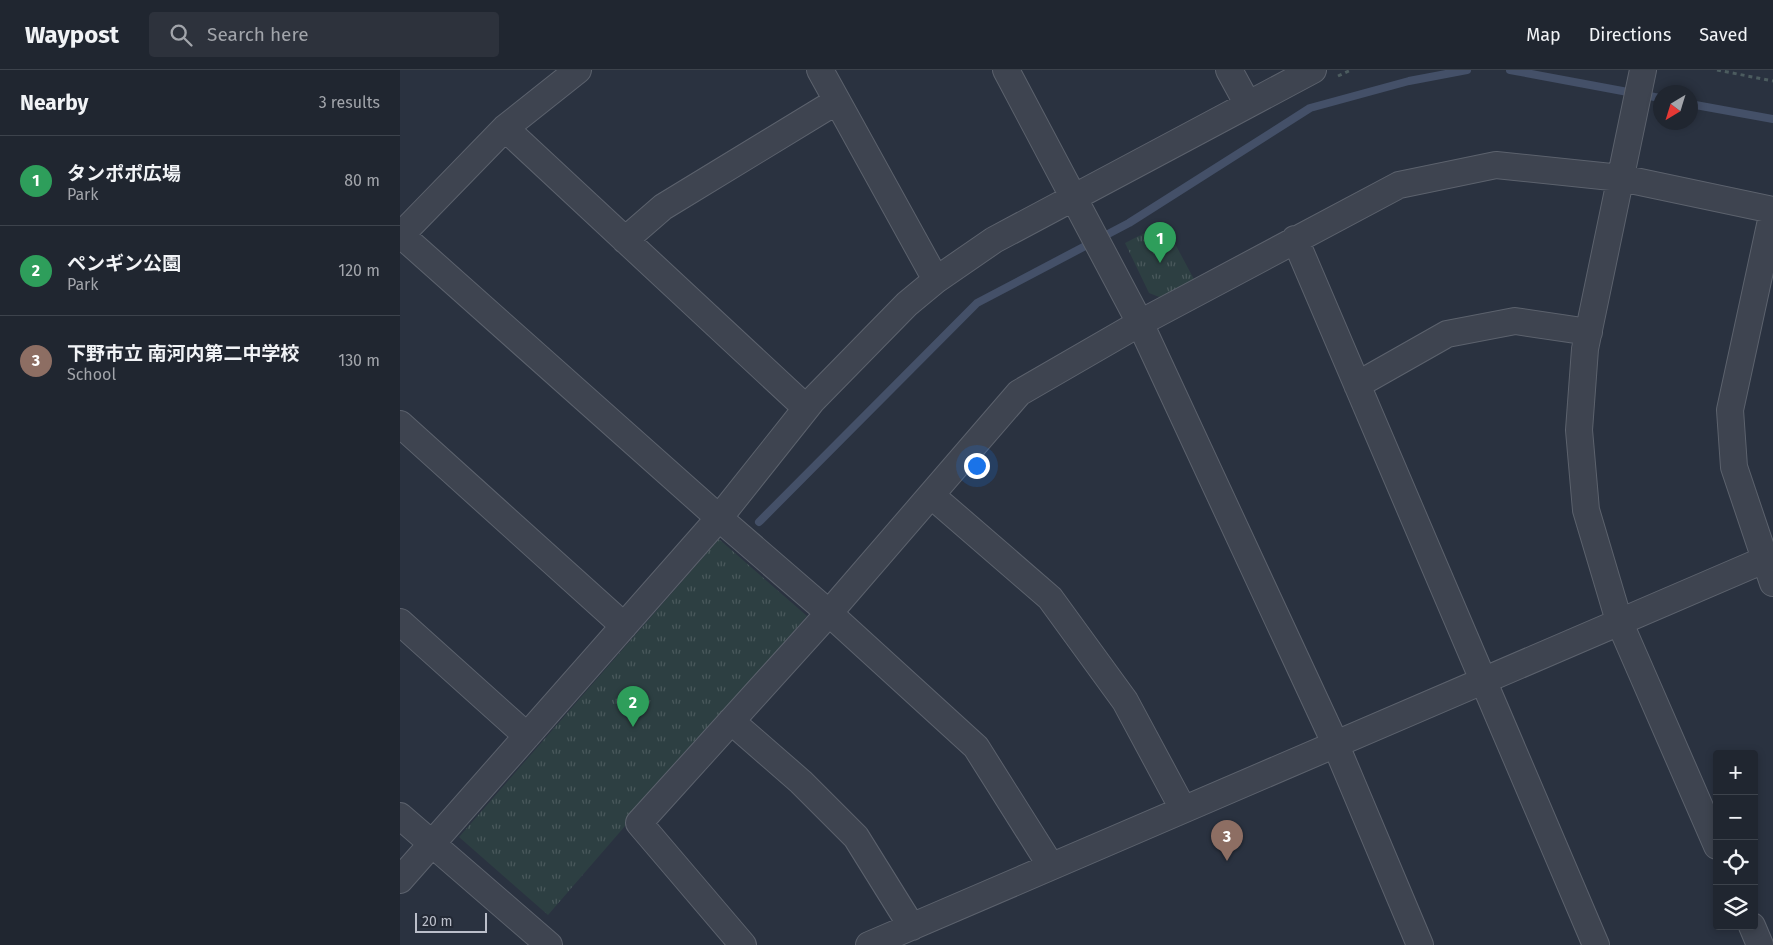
<!DOCTYPE html>
<html lang="en">
<head>
<meta charset="utf-8">
<style>
  :root { --surface:#202630; --page:#2d323c; --text:#f1f3f6; --muted:#a2a5ab; --line:#3d434c; --accent:#bca0f2 }
  body { margin:0; font-family:"Fira Sans","Noto Sans JP",sans-serif; background:var(--page); color:var(--text) }
  .controls { position:absolute; right:15px; bottom:15px; display:grid; overflow:hidden; border-radius:5px; box-shadow:0 2px 8px #0003 }
  .controls button { width:45px; height:45px; display:grid; place-items:center; padding:0; border:0; border-bottom:1px solid var(--line); background:var(--surface); color:var(--text); font:25px sans-serif }
  .compass { position:absolute; left:1253px; top:15px; width:45px; height:45px; border-radius:50%; background:var(--surface); box-shadow:0 2px 8px #0003; rotate:218deg }
  .scale { position:absolute; left:15px; bottom:12px; width:72px; box-sizing:border-box; padding-left:5px; border:2px solid #bbbfca; border-top:0; font-size:14px; line-height:18px; white-space:nowrap; color:#bbbfca; -webkit-text-stroke:4px #232935; paint-order:stroke }
  .you { position:absolute; left:576px; top:395px; width:18px; height:18px; margin:-12px; border:4px solid #fff; border-radius:50%; background:#1a73e8; box-shadow:0 0 0 8px #1a73e833 }
  .badge { display:grid; place-items:center; width:32px; height:32px; border-radius:50%; background:var(--accent); color:#fff; font-size:16px; font-weight:700 }
  .pin { position:absolute; translate:-50% -41px; filter:drop-shadow(0 1px 2px #0008) }
  .pin::after { content:''; position:absolute; top:26px; width:18px; height:15px; background:inherit; clip-path:polygon(0 0,100% 0,50% 100%) }
  .list { margin:0; padding:0; list-style:none }
  h2 { display:flex; justify-content:space-between; align-items:center; height:65px; margin:0; padding:0 20px; font-size:21px }
  h2 small { font-size:16px; font-weight:400; color:var(--muted) }
  .list li { display:grid; grid-template-columns:32px 1fr auto; gap:15px; align-items:center; box-sizing:border-box; height:90px; padding:0 20px; border-top:1px solid var(--line) }
  .list b { display:block; font-size:19px; white-space:nowrap }
  .list p { margin:0; font-size:16px; white-space:nowrap; color:var(--muted) }
  .list em { font-size:16px; font-style:normal; color:var(--muted) }
  .icon { flex:none; width:28px; height:28px; fill:none; stroke:currentColor; stroke-width:2; stroke-linecap:round; stroke-linejoin:round }
  .map { position:relative; flex:none; width:1373px; height:875px; overflow:hidden }
  header { display:flex; align-items:center; gap:30px; box-sizing:border-box; height:70px; padding:0 25px; background:var(--surface); border-bottom:1px solid var(--line) }
  header strong { font-size:24px }
  nav { display:flex; gap:28px; margin-inline-start:auto; font-size:18px }
  .search { width:350px; height:45px; background:var(--page); display:flex; align-items:center; gap:12px; box-sizing:border-box; padding:0 18px; border-radius:5px; color:var(--muted); font-size:19px }
  main { display:flex }
  aside { flex:1; background:var(--surface) }
  .map>svg:first-child { display:block }
  .grass { fill:url(#grass-tufts) }
  .lines { fill:none; stroke-linecap:round; stroke-linejoin:round }
  .stream { stroke:#445068; stroke-width:8 }
  .minor-casing { stroke:#5c626d; stroke-width:28 }
  .path { stroke:#4c5c5f; stroke-width:3; stroke-dasharray:4 4; stroke-linecap:butt }
  .minor { stroke:#3e4450; stroke-width:26 }
</style>
</head>
<body>
<header>
<strong>Waypost</strong>
<div class="search"><svg class="icon" aria-label="search" viewBox="0 0 24 24"><circle cx="10" cy="10" r="6"/><path d="M15 15l6 6"/></svg>Search here</div>
<nav><a>Map</a><a>Directions</a><a>Saved</a></nav>
</header>
<main>
<aside>
<h2>Nearby<small>3 results</small></h2>
<ul class="list">
<li><span class="badge" style="background:#2e9e5b">1</span><div><b>タンポポ広場</b><p>Park</p></div><em>80 m</em></li>
<li><span class="badge" style="background:#2e9e5b">2</span><div><b>ペンギン公園</b><p>Park</p></div><em>120 m</em></li>
<li><span class="badge" style="background:#8d6e63">3</span><div><b>下野市立 南河内第二中学校</b><p>School</p></div><em>130 m</em></li>
</ul>
</aside>
<div class="map">
<svg width="1373" height="875" viewBox="0 0 1373 875">
  <defs>
    <pattern id="grass-tufts" width="24" height="20" patternUnits="userSpaceOnUse" patternTransform="scale(1.25)"><rect width="24" height="20" fill="#2d3f42"/><path d="M3 7l-1-3M5 7V3M7 7l1-3M15 17l-1-3M17 17v-4M19 17l1-3" fill="none" stroke="#4a595c"/></pattern>
  </defs>
  <rect width="100%" height="100%" fill="#2a3240"/>
  <!-- grass -->
  <path class="grass" d="M 764,153 L 796,213 L 767,230 L 749,223 L 725,173 Z
    M 319,469 L 407,546 L 148,845 L 59,767 Z"/>
  <g class="lines">
    <!-- stream -->
    <path class="stream" d="M 1110,0 L 1260,28
      M 1290,34 L 1373,49
      M 359,452 L 577,233 L 729,153 L 910,38 L 1009,11 L 1067,0"/>
    <defs>
      <path id="minor" d="M 420,0 L 536,210
        M 606,0 L 740,253 L 935,673 L 1020,875
        M 829,0 L 847,33
        M 1243,0 L 1185,279 L 1179,360 L 1186,440 L 1219,551 L 1317,776
        M 105,58 L 406,338
        M 1373,141 L 1330,340 L 1334,397 L 1373,513
        M 0,164 L 319,448 L 429,543 L 576,677 L 651,796
        M 0,166 L 105,58 L 178,0
        M 895,169 L 1196,875
        M 225,170 L 263,137 L 437,31
        M 957,315 L 1047,264 L 1115,251 L 1189,262
        M 0,354 L 224,556
        M 531,425 L 650,528 L 725,631 L 783,739
        M 0,552 L 127,666
        M 331,651 L 401,712 L 456,767 L 512,857
        M 0,746 L 149,875
        M 0,810 L 319,448 L 412,331 L 507,234 L 536,210 L 594,170 L 913,0
        M 1352,856 L 1360,875
        M 343,875 L 239,753 L 429,543 L 619,323 L 740,253 L 999,115 L 1096,95 L 1221,108 L 1373,140
        M 469,875 L 1373,486"/>
    </defs>
    <!-- minor casing -->
    <use href="#minor" class="minor-casing"/>
    <!-- path -->
    <path class="path" d="M 1317,0 L 1373,11
      M 938,6 L 951,0"/>
    <!-- minor -->
    <use href="#minor" class="minor"/>
  </g>
</svg>
<div class="controls">
<button>+</button>
<button>−</button>
<button><svg class="icon" aria-label="locate" viewBox="0 0 24 24"><circle cx="12" cy="12" r="6"/><path d="M12 2v4M12 18v4M2 12h4M18 12h4"/></svg></button>
<button><svg class="icon" aria-label="layers" viewBox="0 0 24 24"><path d="M12 4l9 5-9 5-9-5zM3 14l9 5 9-5"/></svg></button>
</div>
<svg class="compass" viewBox="-18 -18 36 36"><path d="M0-13l5 13h-10z" fill="#e53935"/><path d="M0 13l5-13h-10z" fill="#a2a5ab"/></svg>
<div class="scale">20 m</div>
<div class="you"></div>
<div class="pin badge" style="left:760px;top:193px;background:#2e9e5b">1</div>
<div class="pin badge" style="left:233px;top:657px;background:#2e9e5b">2</div>
<div class="pin badge" style="left:827px;top:791px;background:#8d6e63">3</div>
</div>
</main>
</body>
</html>
